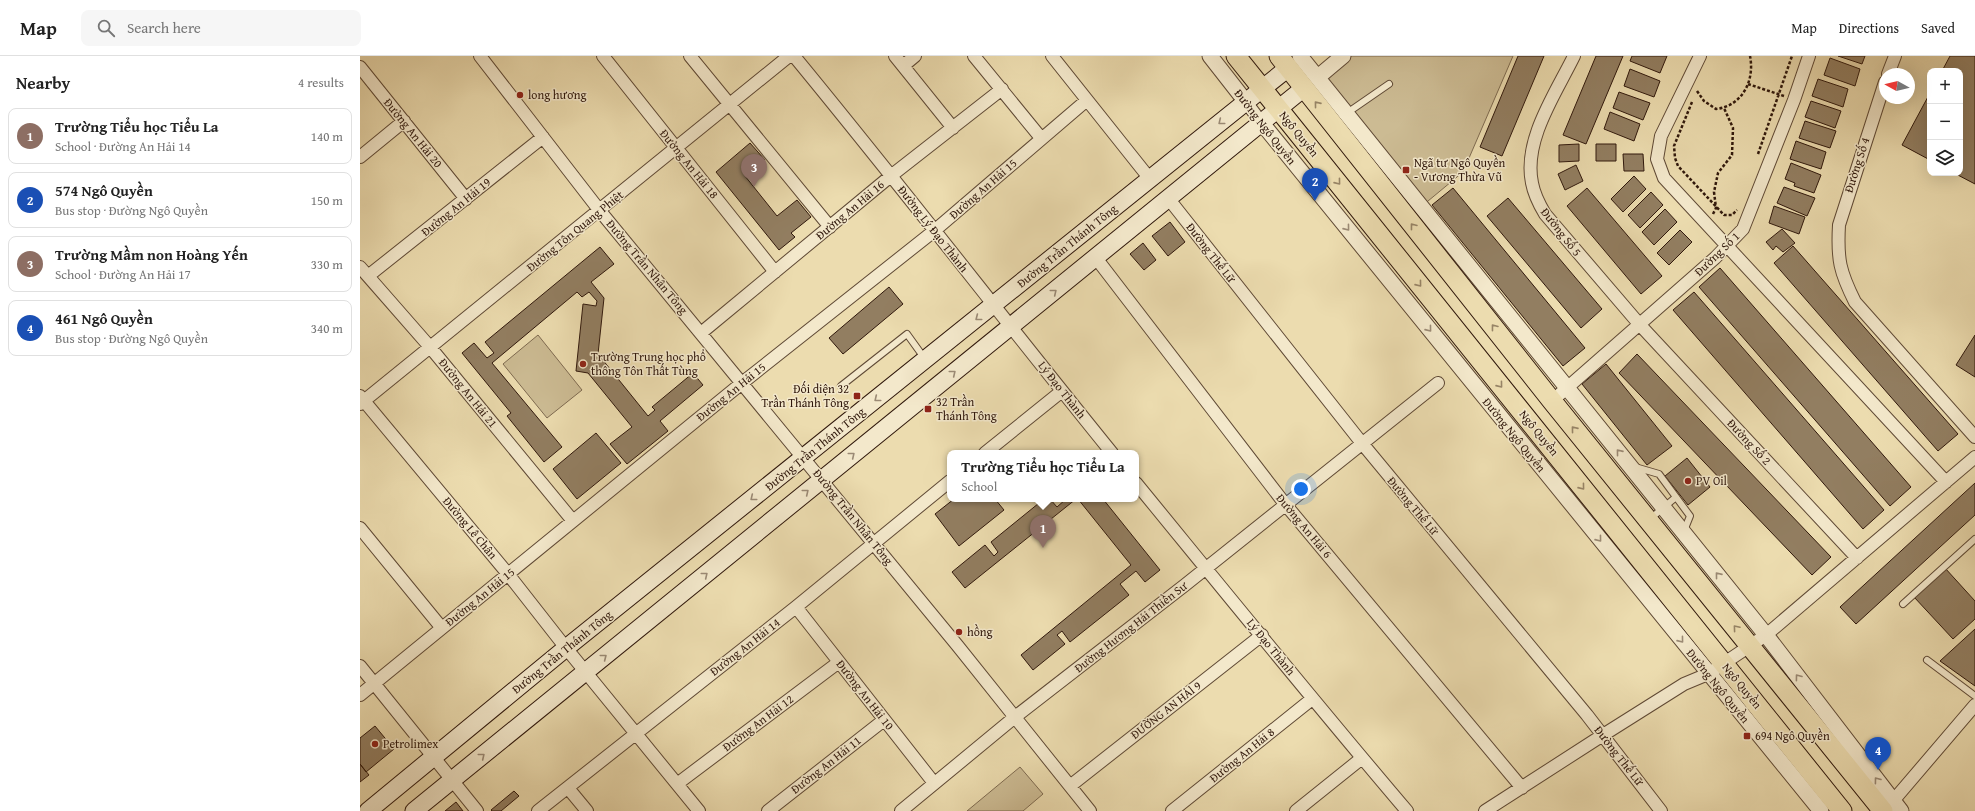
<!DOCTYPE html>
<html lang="en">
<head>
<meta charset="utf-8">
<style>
  :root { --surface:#fff; --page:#f6f6f6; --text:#222; --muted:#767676; --line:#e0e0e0; --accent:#8f2418 }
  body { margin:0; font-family:"Gentium Book Plus",serif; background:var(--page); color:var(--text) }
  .controls { position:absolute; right:12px; top:12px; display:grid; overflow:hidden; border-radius:8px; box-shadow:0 4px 16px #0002 }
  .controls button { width:36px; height:36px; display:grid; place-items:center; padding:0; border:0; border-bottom:1px solid var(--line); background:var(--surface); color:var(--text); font:20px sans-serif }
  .compass { position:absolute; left:1519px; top:12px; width:36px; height:36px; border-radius:50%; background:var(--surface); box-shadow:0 4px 16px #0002; rotate:278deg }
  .you { position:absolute; left:941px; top:433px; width:14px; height:14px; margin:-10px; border:3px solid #fff; border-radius:50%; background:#1a73e8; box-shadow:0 0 0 6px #1a73e833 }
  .badge { display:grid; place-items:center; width:26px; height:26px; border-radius:50%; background:var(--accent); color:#fff; font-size:13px; font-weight:700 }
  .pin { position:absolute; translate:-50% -33px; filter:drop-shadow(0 1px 2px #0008) }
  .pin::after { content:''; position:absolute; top:21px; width:14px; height:12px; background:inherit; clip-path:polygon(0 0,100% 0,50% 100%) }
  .popup { position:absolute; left:587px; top:394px; width:192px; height:52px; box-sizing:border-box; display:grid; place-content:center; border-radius:8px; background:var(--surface); filter:drop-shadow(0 1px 3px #0005); font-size:13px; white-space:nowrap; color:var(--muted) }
  .popup b { font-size:15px; color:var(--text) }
  .popup::after { content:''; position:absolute; left:50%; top:100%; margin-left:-8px; border:8px solid transparent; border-top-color:var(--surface) }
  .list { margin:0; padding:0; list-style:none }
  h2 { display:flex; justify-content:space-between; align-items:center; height:52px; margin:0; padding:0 16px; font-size:17px }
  h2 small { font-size:13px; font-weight:400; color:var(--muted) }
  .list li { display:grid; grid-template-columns:26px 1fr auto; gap:12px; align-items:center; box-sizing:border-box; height:56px; margin:0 8px 8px; padding:0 8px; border:1px solid var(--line); border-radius:8px }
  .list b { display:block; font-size:15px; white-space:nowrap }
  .list p { margin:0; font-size:13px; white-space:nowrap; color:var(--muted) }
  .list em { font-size:13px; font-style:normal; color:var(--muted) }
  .icon { flex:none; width:22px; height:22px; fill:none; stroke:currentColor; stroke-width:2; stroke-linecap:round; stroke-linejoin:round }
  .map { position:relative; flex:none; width:1615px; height:755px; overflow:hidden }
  header { display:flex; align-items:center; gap:24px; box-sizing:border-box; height:56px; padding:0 20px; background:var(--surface); border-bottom:1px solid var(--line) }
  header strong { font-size:19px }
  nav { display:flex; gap:22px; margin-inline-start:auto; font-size:14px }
  .search { width:280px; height:36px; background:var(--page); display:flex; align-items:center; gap:10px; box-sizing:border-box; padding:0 14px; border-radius:8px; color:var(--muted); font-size:15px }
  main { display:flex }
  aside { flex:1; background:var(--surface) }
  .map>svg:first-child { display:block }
  .green { fill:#ccbb93; stroke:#7e6a50 }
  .building { fill:#927e61; stroke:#30180c }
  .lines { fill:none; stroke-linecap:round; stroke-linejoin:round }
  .service-casing { stroke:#5f4935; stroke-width:8 }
  .minor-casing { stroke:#5f4935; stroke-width:14 }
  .tertiary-casing { stroke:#5f4935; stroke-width:17 }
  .secondary-casing { stroke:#30180c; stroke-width:19 }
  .trunk-casing { stroke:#30180c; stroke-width:21 }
  .path { stroke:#30180c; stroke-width:2.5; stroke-dasharray:3 2; stroke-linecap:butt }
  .service { stroke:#f3e8cb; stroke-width:6 }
  .minor { stroke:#f3e8cb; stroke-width:12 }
  .tertiary { stroke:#f3e8cb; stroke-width:15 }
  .secondary { stroke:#f3e8cb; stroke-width:17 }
  .trunk { stroke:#ecdcaf; stroke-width:19 }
  .oneway { stroke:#978466 }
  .oneway2 { stroke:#9b8a75 }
  .poi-dot { fill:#8f2418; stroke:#f3e8cb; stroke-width:1.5 }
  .labels { text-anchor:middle; stroke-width:3; stroke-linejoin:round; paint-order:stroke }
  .poi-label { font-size:12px; fill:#30180c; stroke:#f3e8cb; text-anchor:start }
  .street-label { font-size:12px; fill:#30180c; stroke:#f3e8cb }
</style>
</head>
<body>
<header>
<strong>Map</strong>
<div class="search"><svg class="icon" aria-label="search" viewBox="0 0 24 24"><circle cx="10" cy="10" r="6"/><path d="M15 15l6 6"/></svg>Search here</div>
<nav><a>Map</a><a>Directions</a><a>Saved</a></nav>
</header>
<main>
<aside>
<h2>Nearby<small>4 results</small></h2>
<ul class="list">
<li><span class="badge" style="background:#8d6e63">1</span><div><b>Trường Tiểu học Tiểu La</b><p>School · Đường An Hải 14</p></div><em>140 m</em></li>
<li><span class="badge" style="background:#1a4fb4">2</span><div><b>574 Ngô Quyền</b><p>Bus stop · Đường Ngô Quyền</p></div><em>150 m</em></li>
<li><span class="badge" style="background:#8d6e63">3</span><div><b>Trường Mầm non Hoàng Yến</b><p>School · Đường An Hải 17</p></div><em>330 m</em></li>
<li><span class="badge" style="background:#1a4fb4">4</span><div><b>461 Ngô Quyền</b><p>Bus stop · Đường Ngô Quyền</p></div><em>340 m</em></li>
</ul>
</aside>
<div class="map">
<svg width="1615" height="755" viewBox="0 0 1615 755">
  <rect width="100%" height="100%" fill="#ecdcaf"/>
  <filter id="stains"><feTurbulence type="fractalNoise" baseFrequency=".005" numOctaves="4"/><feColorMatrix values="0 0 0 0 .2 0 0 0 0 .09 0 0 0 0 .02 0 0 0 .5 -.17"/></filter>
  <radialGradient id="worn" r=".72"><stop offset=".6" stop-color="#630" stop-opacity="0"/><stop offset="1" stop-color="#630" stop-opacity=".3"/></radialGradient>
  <!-- green -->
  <path class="green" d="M 983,0 L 1153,0 L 1103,116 L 1062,150 L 958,21 Z
    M 178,279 L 222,334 L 187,362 L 143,308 Z
    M 660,711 L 683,738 L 663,755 L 607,755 Z"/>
  <!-- building -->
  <path class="building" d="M 1158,0 L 1184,0 L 1142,100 L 1120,91 Z
    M 1236,0 L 1263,0 L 1226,88 L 1203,79 Z
    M 1272,0 L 1307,0 L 1300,17 L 1270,5 Z
    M 1478,0 L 1505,0 L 1502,8 Z
    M 1590,0 L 1615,0 L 1615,128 L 1594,117 L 1600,117 L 1600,15 L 1582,15 Z
    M 1470,2 L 1500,13 L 1495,30 L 1464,19 Z
    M 1270,13 L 1300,25 L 1294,41 L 1264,30 Z
    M 1458,23 L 1488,33 L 1483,51 L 1452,40 Z
    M 1259,36 L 1290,47 L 1283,64 L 1253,52 Z
    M 1570,37 L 1570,104 L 1542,89 Z
    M 1451,45 L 1481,55 L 1475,72 L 1445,61 Z
    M 1250,56 L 1280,68 L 1274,85 L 1244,73 Z
    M 1445,65 L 1476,75 L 1470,92 L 1439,82 Z
    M 1436,85 L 1466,96 L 1461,113 L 1430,103 Z
    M 390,87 L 405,104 L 385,120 L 417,160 L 437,144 L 451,161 L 431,177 L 435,181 L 419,194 L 356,116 Z
    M 1219,88 L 1219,105 L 1199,106 L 1199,89 Z
    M 1236,88 L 1256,88 L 1256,105 L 1236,105 Z
    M 1263,98 L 1283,98 L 1284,115 L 1264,115 Z
    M 1431,107 L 1461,119 L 1454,137 L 1434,130 L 1435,127 L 1425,123 Z
    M 1216,109 L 1223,125 L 1205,134 L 1198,118 Z
    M 1274,120 L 1286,133 L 1263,156 L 1251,143 Z
    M 1424,131 L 1455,142 L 1447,160 L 1417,147 Z
    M 1093,132 L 1225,292 L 1203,310 L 1072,149 Z
    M 1227,132 L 1302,220 L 1281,238 L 1207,150 Z
    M 1291,136 L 1303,149 L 1280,172 L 1268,159 Z
    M 1148,142 L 1242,253 L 1221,272 L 1127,160 Z
    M 1414,150 L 1445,161 L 1439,178 L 1409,167 Z
    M 1305,153 L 1317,166 L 1294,189 L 1282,176 Z
    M 810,166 L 825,186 L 808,200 L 792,180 Z
    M 1422,173 L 1435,187 L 1423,196 L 1416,190 L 1413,194 L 1406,186 Z
    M 1320,174 L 1332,186 L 1309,209 L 1297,197 Z
    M 783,187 L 796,204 L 784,214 L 770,198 Z
    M 1433,190 L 1598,378 L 1578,395 L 1414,207 Z
    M 240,191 L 254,208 L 231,226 L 244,242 L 238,298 L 288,360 L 295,354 L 292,351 L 333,317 L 343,329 L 300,365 L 308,375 L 267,408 L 250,388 L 272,371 L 228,317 L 216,315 L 223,248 L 236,250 L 237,245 L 229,236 L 222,241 L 217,236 L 132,307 L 202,391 L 184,406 L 147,360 L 151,357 L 102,297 L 114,287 L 127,302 L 134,297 L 125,286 Z
    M 1360,212 L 1551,431 L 1530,450 L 1339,231 Z
    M 529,231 L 543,248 L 483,298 L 469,282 Z
    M 1334,236 L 1524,454 L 1503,473 L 1313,254 Z
    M 1615,279 L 1615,321 L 1596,309 Z
    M 1277,298 L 1471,501 L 1452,519 L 1259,317 Z
    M 1246,308 L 1312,390 L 1287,409 L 1222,328 Z
    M 236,377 L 261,407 L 217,443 L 193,413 Z
    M 1327,402 L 1350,431 L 1328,449 L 1305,420 Z
    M 1615,427 L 1615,459 L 1496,568 L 1480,551 Z
    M 594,443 L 635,443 L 644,454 L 599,490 L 575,458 Z
    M 684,443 L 690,443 L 697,451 L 706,443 L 716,443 L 605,532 L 592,516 L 625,489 L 634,500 L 638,496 L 631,486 Z
    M 718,443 L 743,443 L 800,514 L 785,526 L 776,515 L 760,528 L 769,539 L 710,586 L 702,575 L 697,579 L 705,588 L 673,614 L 661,599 L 771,509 Z
    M 1585,512 L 1615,545 L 1615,563 L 1593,583 L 1554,541 Z
    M 1615,573 L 1615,630 L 1580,605 Z
    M 15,670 L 34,693 L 6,716 L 0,708 L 0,682 Z
    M 0,708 L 9,719 L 0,726 Z
    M 154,735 L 159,740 L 141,755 L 132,755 L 131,754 Z
    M 96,746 L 103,755 L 85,755 Z"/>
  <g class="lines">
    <defs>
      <path id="service" d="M 987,57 L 1029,28
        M 481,330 L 547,278 L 565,303
        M 1275,411 L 1299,418 L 1330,460 L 1324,475
        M 1290,463 L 1316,441
        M 1543,548 L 1615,483
        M 1567,604 L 1615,640"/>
      <path id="minor" d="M 120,0 L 240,155 L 597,589 L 730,755
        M 243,0 L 415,216
        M 330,0 L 470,171
        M 434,0 C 542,131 645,265 752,397
        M 535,0 L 593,72
        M 614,0 L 681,82
        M 692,0 L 790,123
        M 1214,0 C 1196,37 1163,84 1172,127 C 1174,138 1179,148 1185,158 L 1280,269 L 1497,502
        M 1340,0 L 1301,80 L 1297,103 L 1304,122 L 1586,426
        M 543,10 L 555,0
        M 0,11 L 106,143
        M 1528,18 L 1535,0
        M 1525,26 L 1479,169 C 1477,204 1480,216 1495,246 L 1615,381
        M 886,46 L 901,66
        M 0,101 L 44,65
        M 808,142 L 1001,386 L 1227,659 L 1301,755
        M 736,202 L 925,448 L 1162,732
        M 0,211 L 70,291 L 213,465
        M 8,220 L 183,81
        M 341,277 L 532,119 L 642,33
        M 0,340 L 148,518 L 206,592 L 339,755
        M 1192,345 L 1355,202 L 1383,173 L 1434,44 L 1449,0
        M 0,348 L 429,0
        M 625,397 L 702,335
        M 776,427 C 866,537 955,647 1047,755
        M 0,472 L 81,571
        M 436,551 L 574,727
        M 0,610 L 117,755
        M 0,639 L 382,327 L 574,175 L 727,44
        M 317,728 L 479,606
        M 710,730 L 902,579
        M 208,732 L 227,755
        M 1533,745 L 1615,649
        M 178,755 L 436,551 L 590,425
        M 408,755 L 524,664
        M 541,755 L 655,661 L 825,529 L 1078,327
        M 812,755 L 952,643
        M 936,755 L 1002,702
        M 1125,755 L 1243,679 L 1324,628 L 1348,618 L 1406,579 L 1615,401"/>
      <path id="tertiary" d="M 850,0 L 886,46
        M 940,0 L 1406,579 L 1541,755
        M 958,21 L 983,0
        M 901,66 L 1461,755"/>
      <path id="secondary" d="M 8,755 L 206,592 L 928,12
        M 54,755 L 944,32"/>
      <path id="trunk" d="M 876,0 L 1482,755
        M 919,0 L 1192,345 L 1523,755"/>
    </defs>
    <!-- service casing -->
    <use href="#service" class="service-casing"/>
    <!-- minor casing -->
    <use href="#minor" class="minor-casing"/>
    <!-- tertiary casing -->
    <use href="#tertiary" class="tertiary-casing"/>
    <!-- secondary casing -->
    <use href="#secondary" class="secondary-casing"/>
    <!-- trunk casing -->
    <use href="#trunk" class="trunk-casing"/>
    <!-- path -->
    <path class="path" d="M 1388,28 L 1424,40
      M 1337,35 L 1344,45 L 1356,53 C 1382,50 1395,25 1390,0
      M 1332,46 L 1314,90 L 1315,102 L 1318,110 L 1364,159 L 1372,159 L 1377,154
      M 1398,98 L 1432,0
      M 1353,158 L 1356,152 L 1354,136 L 1358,117 L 1372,99 L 1373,72 L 1364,52"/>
    <!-- service -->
    <use href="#service" class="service"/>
    <!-- minor -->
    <use href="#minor" class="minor"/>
    <!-- tertiary -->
    <use href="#tertiary" class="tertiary"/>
    <!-- secondary -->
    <use href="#secondary" class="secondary"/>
    <!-- trunk -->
    <use href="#trunk" class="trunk"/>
  </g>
  <!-- one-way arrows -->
  <defs><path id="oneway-chevron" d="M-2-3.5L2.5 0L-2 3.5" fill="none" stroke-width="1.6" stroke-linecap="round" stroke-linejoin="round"/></defs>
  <g class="oneway">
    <use href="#oneway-chevron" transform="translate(957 48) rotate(-129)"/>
    <use href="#oneway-chevron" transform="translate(978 126) rotate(51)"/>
    <use href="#oneway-chevron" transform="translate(1053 170) rotate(-128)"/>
    <use href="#oneway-chevron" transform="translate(1059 228) rotate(51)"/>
    <use href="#oneway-chevron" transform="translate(1134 271) rotate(-128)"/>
    <use href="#oneway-chevron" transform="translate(1140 329) rotate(51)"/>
    <use href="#oneway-chevron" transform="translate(1214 373) rotate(-129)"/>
    <use href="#oneway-chevron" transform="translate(1222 431) rotate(51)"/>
    <use href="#oneway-chevron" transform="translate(1376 572) rotate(-130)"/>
  </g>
  <g class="oneway2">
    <use href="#oneway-chevron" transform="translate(861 66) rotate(141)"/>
    <use href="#oneway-chevron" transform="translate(987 172) rotate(51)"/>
    <use href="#oneway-chevron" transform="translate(694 236) rotate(-39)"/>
    <use href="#oneway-chevron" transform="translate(618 262) rotate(142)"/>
    <use href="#oneway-chevron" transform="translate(1069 273) rotate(51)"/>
    <use href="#oneway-chevron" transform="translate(593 317) rotate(-39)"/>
    <use href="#oneway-chevron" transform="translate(517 343) rotate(141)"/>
    <use href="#oneway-chevron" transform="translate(1259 396) rotate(-129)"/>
    <use href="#oneway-chevron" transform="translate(492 399) rotate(-39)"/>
    <use href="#oneway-chevron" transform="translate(446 436) rotate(-39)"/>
    <use href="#oneway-chevron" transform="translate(393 442) rotate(141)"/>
    <use href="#oneway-chevron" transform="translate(1239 483) rotate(51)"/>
    <use href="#oneway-chevron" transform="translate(345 519) rotate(-39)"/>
    <use href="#oneway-chevron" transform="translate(1358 519) rotate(-129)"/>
    <use href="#oneway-chevron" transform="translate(1321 584) rotate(51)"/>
    <use href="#oneway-chevron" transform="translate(244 601) rotate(-38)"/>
    <use href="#oneway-chevron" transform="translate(1438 621) rotate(-127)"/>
    <use href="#oneway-chevron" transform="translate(122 700) rotate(-39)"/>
    <use href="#oneway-chevron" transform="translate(1517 724) rotate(-127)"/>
  </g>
  <!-- markers -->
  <g class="poi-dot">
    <circle cx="160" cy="39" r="4"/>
    <rect x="1042" y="110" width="8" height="8" rx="2"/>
    <circle cx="223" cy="308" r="4"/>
    <rect x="493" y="336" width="8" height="8" rx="2"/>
    <rect x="564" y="349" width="8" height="8" rx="2"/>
    <circle cx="1328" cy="425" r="4"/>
    <circle cx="599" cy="576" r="4"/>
    <rect x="1383" y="676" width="8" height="8" rx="2"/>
    <circle cx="15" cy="688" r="4"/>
  </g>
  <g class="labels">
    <!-- poi labels -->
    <g class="poi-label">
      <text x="168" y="43">long hương</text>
      <text x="1054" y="111">Ngã tư Ngô Quyền<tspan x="1054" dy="14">- Vương Thừa Vũ</tspan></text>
      <text x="231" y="305">Trường Trung học phổ<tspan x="231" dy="14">thông Tôn Thất Tùng</tspan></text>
      <text x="489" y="337" text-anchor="end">Đối diện 32<tspan x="489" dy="14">Trần Thánh Tông</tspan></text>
      <text x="576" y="350">32 Trần<tspan x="576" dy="14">Thánh Tông</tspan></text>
      <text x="1336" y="429">PV Oil</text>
      <text x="607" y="580">hồng</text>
      <text x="1395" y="684">694 Ngô Quyền</text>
      <text x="23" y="692">Petrolimex</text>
    </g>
    <!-- street labels -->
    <g class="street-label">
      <text transform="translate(905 71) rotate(52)" y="4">Đường Ngô Quyền</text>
      <text transform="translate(53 77) rotate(51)" y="4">Đường An Hải 20</text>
      <text transform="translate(939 78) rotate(51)" y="4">Ngô Quyền</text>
      <text transform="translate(329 108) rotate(51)" y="4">Đường An Hải 18</text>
      <text transform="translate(1497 109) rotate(-72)" y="4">Đường Số 4</text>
      <text transform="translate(623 133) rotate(-41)" y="4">Đường An Hải 15</text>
      <text transform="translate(96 151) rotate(-39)" y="4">Đường An Hải 19</text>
      <text transform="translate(490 154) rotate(-40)" y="4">Đường An Hải 16</text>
      <text transform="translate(573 173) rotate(52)" y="4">Đường Lý Đạo Thành</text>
      <text transform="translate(215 175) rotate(-39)" y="4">Đường Tôn Quang Phiệt</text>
      <text transform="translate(1201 176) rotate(52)" y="4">Đường Số 5</text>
      <text transform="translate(707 190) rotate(-39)" y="4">Đường Trần Thánh Tông</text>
      <text transform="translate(851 197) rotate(52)" y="4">Đường Thế Lữ</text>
      <text transform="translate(1357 198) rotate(-44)" y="4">Đường Số 1</text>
      <text transform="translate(287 211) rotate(50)" y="4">Đường Trần Nhân Tông</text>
      <text transform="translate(702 334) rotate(52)" y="4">Lý Đạo Thành</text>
      <text transform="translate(371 336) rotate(-39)" y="4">Đường An Hải 15</text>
      <text transform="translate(108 337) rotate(51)" y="4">Đường An Hải 21</text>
      <text transform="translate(1179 377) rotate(51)" y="4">Ngô Quyền</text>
      <text transform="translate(1154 379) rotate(51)" y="4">Đường Ngô Quyền</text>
      <text transform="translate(1389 386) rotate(47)" y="4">Đường Số 2</text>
      <text transform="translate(455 393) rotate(-39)" y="4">Đường Trần Thánh Tông</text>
      <text transform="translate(1053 450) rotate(50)" y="4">Đường Thế Lữ</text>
      <text transform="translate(493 461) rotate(51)" y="4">Đường Trần Nhân Tông</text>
      <text transform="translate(944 470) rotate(50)" y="4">Đường An Hải 6</text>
      <text transform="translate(110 472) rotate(50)" y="4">Đường Lê Chân</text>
      <text transform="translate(120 541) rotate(-39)" y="4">Đường An Hải 15</text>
      <text transform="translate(771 571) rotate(-38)" y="4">Đường Hương Hải Thiền Sư</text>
      <text transform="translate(385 591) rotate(-38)" y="4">Đường An Hải 14</text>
      <text transform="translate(911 591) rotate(51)" y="4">Lý Đạo Thành</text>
      <text transform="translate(202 596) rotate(-39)" y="4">Đường Trần Thánh Tông</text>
      <text transform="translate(1358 630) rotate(51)" y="4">Đường Ngô Quyền</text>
      <text transform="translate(1382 630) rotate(51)" y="4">Ngô Quyền</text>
      <text transform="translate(505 639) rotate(52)" y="4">Đường An Hải 10</text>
      <text transform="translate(806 654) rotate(-38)" y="4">ĐƯỜNG AN HẢl 9</text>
      <text transform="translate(398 667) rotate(-37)" y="4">Đường An Hải 12</text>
      <text transform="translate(882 699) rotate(-39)" y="4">Đường An Hải 8</text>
      <text transform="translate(1259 700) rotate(52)" y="4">Đường Thế Lữ</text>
      <text transform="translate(466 709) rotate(-38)" y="4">Đường An Hải 11</text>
    </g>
  </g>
  <rect width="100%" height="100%" filter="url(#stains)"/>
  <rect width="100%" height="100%" fill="url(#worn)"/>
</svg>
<div class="controls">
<button>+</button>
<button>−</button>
<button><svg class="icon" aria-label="layers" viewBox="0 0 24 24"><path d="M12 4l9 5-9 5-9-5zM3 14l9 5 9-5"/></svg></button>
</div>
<svg class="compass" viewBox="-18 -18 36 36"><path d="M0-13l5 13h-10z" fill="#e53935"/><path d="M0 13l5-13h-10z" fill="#767676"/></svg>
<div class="you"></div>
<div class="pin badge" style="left:683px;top:492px;background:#8d6e63">1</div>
<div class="popup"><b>Trường Tiểu học Tiểu La</b>School</div>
<div class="pin badge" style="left:955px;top:145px;background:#1a4fb4">2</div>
<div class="pin badge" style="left:394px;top:131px;background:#8d6e63">3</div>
<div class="pin badge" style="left:1518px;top:714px;background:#1a4fb4">4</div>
</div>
</main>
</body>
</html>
